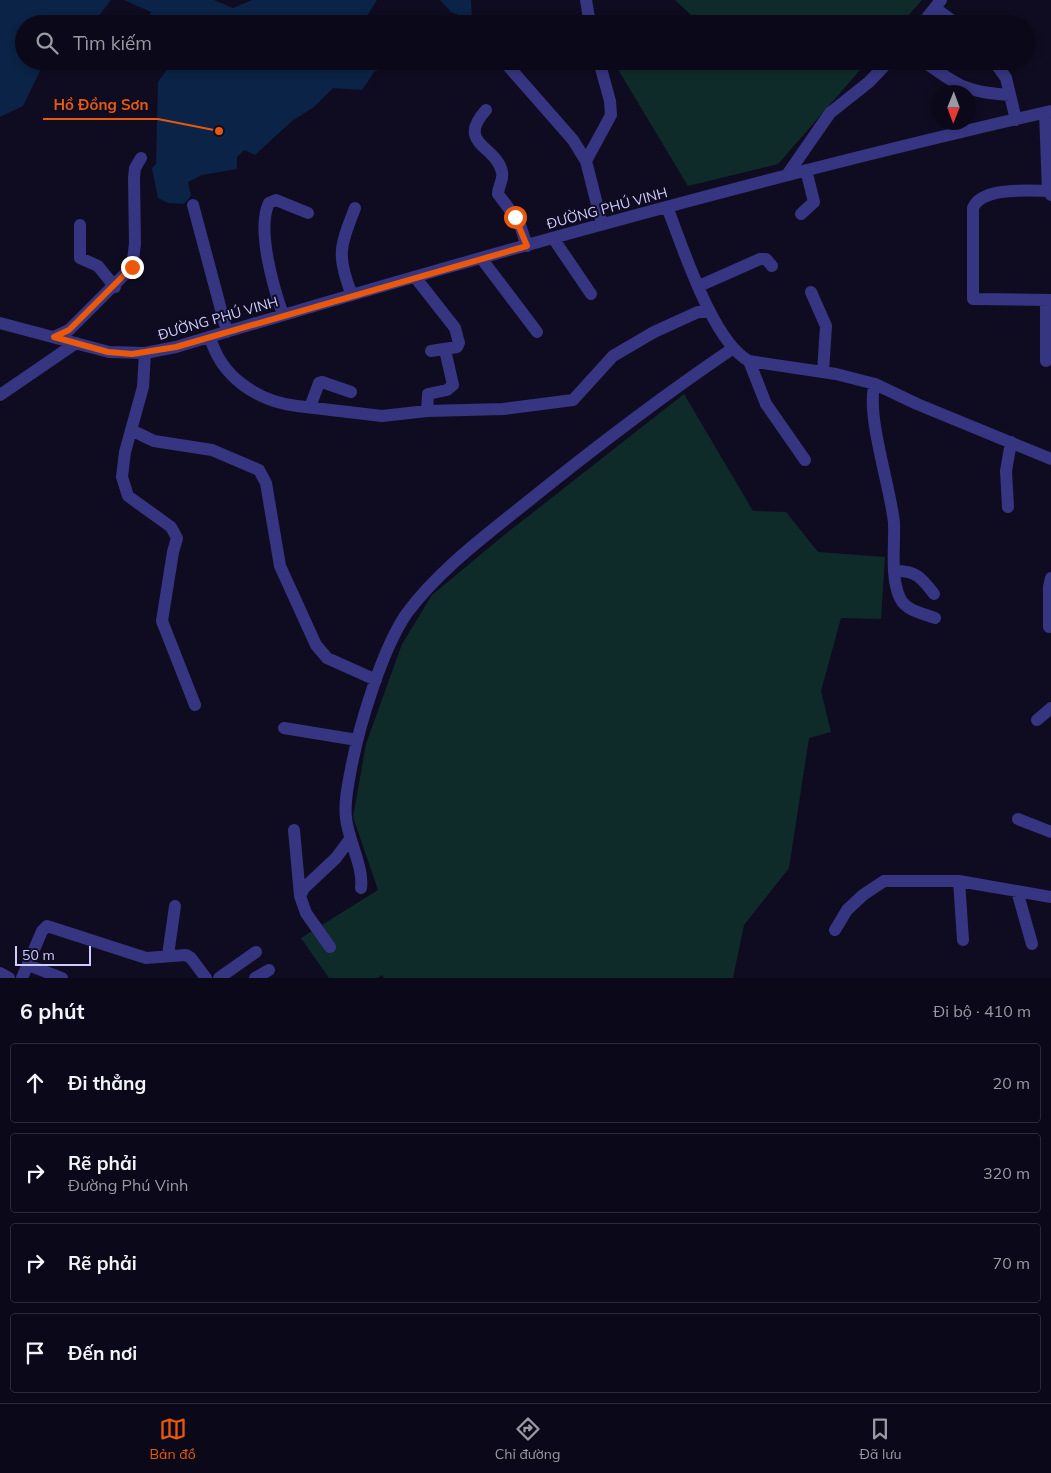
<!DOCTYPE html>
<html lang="vi">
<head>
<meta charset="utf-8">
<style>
  :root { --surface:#0b0919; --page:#191726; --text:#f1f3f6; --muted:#9a9aa2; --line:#2b2a38; --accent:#ea580c }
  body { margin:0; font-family:Mulish,sans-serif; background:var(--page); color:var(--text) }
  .compass { position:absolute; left:931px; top:85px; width:45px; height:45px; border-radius:50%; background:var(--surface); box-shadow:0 2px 8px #0003; rotate:181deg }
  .scale { position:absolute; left:15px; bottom:12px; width:76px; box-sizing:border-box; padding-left:5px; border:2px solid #d0ccff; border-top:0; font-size:14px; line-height:18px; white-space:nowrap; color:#d0ccff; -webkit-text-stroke:4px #0f0c21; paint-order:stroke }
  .stop { position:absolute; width:15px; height:15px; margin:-11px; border:4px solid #ea580c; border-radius:50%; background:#fff }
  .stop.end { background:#ea580c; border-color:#fff; box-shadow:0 1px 5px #0008 }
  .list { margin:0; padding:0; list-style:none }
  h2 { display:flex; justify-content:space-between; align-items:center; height:65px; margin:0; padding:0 20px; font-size:21px }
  h2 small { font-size:16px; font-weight:400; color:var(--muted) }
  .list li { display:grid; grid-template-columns:32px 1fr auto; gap:15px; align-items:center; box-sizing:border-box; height:80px; margin:0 10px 10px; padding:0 10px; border:1px solid var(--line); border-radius:5px }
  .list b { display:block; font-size:19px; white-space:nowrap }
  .list p { margin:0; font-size:16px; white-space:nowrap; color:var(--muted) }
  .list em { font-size:16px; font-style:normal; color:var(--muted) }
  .icon { flex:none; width:28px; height:28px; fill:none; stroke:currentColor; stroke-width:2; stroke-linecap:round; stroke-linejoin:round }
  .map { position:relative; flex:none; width:1051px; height:978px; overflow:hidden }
  .search { position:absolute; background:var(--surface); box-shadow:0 2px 8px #0003; left:15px; right:15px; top:15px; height:55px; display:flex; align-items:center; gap:12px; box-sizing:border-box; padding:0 18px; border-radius:28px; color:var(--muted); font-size:19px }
  .sheet { height:425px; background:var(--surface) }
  nav { display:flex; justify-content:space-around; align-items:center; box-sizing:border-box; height:70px; border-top:1px solid var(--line); background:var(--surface); font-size:14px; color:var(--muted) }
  nav a { display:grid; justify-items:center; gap:2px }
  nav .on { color:var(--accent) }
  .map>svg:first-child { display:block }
  .green { fill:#0f2b29 }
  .water { fill:#0a2346 }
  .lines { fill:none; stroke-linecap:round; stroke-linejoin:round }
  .minor { stroke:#363581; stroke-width:12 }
  .route { stroke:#ea580c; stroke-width:6 }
  .labels { text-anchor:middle; stroke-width:4; stroke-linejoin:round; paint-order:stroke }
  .street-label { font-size:14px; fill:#d0ccff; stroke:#0f0c21 }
  .leader { fill:none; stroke:#e8590c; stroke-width:2 }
  .callout-dot { fill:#e8590c; stroke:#0f0c21; stroke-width:2 }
  .callout-label { font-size:15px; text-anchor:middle; font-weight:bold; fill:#e8590c; stroke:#0f0c21; stroke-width:4; stroke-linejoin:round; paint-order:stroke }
</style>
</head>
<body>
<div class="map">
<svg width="1051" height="978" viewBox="0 0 1051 978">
  <rect width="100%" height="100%" fill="#0f0c21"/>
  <!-- green -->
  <path class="green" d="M 675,0 L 922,0 L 901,24 L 625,24 L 691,15 Z
    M 613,61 L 868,61 L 778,164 L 688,186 Z
    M 684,394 L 753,511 L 786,512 L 818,552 L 885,557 L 881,619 L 841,618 L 821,691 L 831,732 L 809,738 L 789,868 L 744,925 L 733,978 L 384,978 L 382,975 L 377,978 L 329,978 L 301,938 L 378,890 L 353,817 L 366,744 L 402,644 L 432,595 L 503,536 Z"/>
  <!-- water -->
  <path class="water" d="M 0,0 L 111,0 L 94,22 L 24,24 L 24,61 L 45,61 L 23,106 L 0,117 Z
    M 124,0 L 214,0 L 233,8 L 252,0 L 377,0 L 362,24 L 147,24 L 151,12 Z
    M 440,0 L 471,0 L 472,21 L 464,24 L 464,17 L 451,12 Z
    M 173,61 L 394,61 L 394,67 L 375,71 L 362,90 L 333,88 L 314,107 L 292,121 L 255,155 L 244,150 L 237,157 L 237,169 L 202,175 L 188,182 L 191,196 L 184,204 L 168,203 L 158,198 L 152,168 L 156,164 L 158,82 Z"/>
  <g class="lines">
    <!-- minor -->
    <path class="minor" d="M 586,0 L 590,24
      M 935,8 L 957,24
      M 922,24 L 941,0
      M 923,61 C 959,86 965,92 1010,95
      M 994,61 L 1006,78 L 1016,120
      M 509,67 L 573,140 L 586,161 L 602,224
      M 486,110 C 455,144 497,146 502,172 C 504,180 498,186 498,194 L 519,222 L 527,246
      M 1045,113 L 1048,191 L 1051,195
      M 586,161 L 611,115 L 610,101 L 599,61
      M 787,175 L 830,113 L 869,82 L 889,61
      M 1051,191 C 1031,191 982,186 973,208 L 973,299 L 1051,300
      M 193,205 L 227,332
      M 667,207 C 683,247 712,341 749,361 L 836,374 L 875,384 L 917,404 L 1051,459
      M 801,214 L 814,202 L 806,170
      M 80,225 L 80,258 L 98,266 L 115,287
      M 553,238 L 591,294
      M 481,258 L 537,332
      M 415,277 L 455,328 L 459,343 L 457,347 L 431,351
      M 699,286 L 760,259 L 766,259 L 772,266
      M 811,292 L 826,326 L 823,372
      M 352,295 C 336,255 340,247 355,208
      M 283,315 C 274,289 256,229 269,203 L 276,200 L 308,213
      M 0,323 L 109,352 L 145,353 L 176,347 C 465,260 757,178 1051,111
      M 54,337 L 69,330 L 132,267 L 135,244 L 134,178 L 135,168 L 141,158
      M 210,337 C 221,377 257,401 297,406 L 382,416 L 427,411 L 503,409 L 573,400 L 613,356 L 654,332 L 698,312 L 710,312
      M 145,353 L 143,387 L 125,452 L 122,477 L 128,496 L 171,527 L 177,538 L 173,552 L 162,621 L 195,705
      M 749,361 L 766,404 L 805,460
      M 1046,361 L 1046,300
      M 875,384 C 865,412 891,489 894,523 C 895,546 890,577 900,598 C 906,611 922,613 935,618
      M 0,395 L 76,343
      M 310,407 L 319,383 L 322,382 L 351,392
      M 427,411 L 428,394 L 447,390 L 453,385 L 445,350
      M 131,430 L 154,441 L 212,450 L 259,470 L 266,483 L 280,566 L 316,645 L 327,658 L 376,680
      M 1008,507 L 1006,471 L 1011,442
      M 895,571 C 915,570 922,578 934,594
      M 1049,627 L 1049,587 L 1051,578
      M 1037,720 L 1051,708
      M 284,728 L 357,740
      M 1018,819 L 1051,832
      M 294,830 L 300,896
      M 959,881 L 963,940
      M 361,888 C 364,868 348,839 346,818 C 344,802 348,785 351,769 C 359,726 382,649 407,613 C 439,570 485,536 526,503 C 593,449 661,397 732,349
      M 1017,891 L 1032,944
      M 835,930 L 847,910 L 863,895 L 884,881 L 959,881 L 1051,897
      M 330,947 L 306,913 L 300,896 L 304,888 L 336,858 L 350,839
      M 168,955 L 175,906
      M 28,965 L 62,978
      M 0,973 L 9,978
      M 22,978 L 42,931 L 47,926 L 146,958 L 186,955 L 191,958 L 206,978
      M 219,978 L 256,952
      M 255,978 L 269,970"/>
  </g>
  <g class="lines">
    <!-- route -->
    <path class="route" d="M 132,267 L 69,330 L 54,337 L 108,352 L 132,354 L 176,347 L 527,246 L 515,217"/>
  </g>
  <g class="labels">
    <!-- street labels -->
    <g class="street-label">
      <text transform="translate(607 208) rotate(-15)" y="5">ĐƯỜNG PHÚ VINH</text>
      <text transform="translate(218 318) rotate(-16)" y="5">ĐƯỜNG PHÚ VINH</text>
    </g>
  </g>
  <!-- callouts -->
  <path class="leader" d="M219 131L158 119H43"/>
  <circle class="callout-dot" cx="219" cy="131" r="5"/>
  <g class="callout-label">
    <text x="101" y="110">Hồ Đồng Sơn</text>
  </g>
</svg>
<svg class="compass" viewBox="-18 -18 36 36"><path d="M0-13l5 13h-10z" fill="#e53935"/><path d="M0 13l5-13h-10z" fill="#9a9aa2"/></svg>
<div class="scale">50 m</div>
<div class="stop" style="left:515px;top:217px"></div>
<div class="stop end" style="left:132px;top:267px"></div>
<div class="search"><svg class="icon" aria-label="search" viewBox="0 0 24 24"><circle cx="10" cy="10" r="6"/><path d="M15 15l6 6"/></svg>Tìm kiếm</div>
</div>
<section class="sheet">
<h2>6 phút<small>Đi bộ · 410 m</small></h2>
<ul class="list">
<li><svg class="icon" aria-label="ahead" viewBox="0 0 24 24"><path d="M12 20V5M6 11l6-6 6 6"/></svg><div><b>Đi thẳng</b></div><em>20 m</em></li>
<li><svg class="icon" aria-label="right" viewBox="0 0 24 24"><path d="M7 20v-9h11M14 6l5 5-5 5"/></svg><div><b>Rẽ phải</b><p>Đường Phú Vinh</p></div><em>320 m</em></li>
<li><svg class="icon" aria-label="right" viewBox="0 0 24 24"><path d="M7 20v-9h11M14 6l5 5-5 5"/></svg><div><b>Rẽ phải</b></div><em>70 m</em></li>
<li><svg class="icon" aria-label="arrive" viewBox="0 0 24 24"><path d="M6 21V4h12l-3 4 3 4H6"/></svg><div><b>Đến nơi</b></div></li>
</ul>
</section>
<nav>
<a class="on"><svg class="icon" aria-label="map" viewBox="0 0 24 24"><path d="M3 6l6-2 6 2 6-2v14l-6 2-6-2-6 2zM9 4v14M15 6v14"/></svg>Bản đồ</a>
<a><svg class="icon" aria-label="directions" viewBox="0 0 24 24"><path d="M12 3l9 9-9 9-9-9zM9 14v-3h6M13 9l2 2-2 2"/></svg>Chỉ đường</a>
<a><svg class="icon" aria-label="saved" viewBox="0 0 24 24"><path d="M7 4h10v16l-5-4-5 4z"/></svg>Đã lưu</a>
</nav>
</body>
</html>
